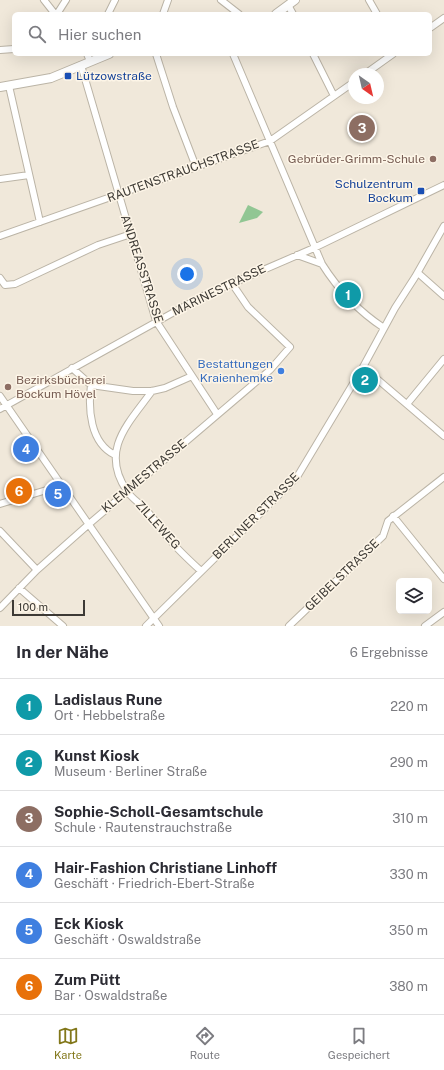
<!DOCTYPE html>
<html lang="de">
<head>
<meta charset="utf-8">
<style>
  :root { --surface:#fff; --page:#f7f7f7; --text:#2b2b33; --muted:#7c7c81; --line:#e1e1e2; --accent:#82771a }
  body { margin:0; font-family:"Public Sans",sans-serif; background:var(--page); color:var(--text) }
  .controls { position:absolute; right:12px; bottom:12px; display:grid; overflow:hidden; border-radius:6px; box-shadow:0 4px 16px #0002 }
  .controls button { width:36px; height:36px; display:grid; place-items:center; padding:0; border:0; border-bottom:1px solid var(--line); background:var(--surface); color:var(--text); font:20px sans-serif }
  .compass { position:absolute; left:348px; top:68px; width:36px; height:36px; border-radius:50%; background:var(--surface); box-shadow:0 4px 16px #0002; rotate:146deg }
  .scale { position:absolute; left:12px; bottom:10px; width:73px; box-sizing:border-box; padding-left:4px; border:2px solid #3d3a35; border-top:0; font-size:11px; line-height:14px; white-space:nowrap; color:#3d3a35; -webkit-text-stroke:3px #fdf5e7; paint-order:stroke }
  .you { position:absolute; left:187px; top:274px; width:14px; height:14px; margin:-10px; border:3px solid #fff; border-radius:50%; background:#1a73e8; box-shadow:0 0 0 6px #1a73e833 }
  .badge { display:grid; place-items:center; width:26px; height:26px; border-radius:50%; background:var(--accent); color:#fff; font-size:13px; font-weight:700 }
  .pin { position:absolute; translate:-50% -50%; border:2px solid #fff; box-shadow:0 1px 4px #0006 }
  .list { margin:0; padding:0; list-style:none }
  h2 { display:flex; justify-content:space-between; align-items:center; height:52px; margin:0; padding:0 16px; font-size:17px }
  h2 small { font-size:13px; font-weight:400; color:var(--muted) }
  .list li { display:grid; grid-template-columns:26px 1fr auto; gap:12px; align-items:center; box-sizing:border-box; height:56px; padding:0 16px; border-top:1px solid var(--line) }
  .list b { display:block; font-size:15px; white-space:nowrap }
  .list p { margin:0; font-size:13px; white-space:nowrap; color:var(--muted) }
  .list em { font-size:13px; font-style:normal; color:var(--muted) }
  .icon { flex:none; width:22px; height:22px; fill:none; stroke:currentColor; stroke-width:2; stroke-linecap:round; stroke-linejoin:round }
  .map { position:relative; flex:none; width:444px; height:626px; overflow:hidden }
  .search { position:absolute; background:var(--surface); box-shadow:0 4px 16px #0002; left:12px; right:12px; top:12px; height:44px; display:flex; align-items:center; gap:10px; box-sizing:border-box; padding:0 14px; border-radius:6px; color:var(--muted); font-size:15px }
  .sheet { height:388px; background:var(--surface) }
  nav { display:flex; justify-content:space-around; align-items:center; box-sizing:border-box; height:56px; border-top:1px solid var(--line); background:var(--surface); font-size:11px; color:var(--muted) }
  nav a { display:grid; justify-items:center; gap:2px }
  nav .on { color:var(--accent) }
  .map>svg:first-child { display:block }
  .green { fill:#91c693 }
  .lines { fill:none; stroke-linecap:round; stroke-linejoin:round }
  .minor-casing { stroke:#bbb4a6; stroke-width:8 }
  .major-casing { stroke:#bbb4a6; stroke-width:10 }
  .minor { stroke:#fff; stroke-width:6 }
  .major { stroke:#fff; stroke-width:8 }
  .transit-dot { fill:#1a4fb4; stroke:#fdf5e7; stroke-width:1.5 }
  .education-dot { fill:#8d6e63; stroke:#fdf5e7; stroke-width:1.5 }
  .shop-dot { fill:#3f7fe0; stroke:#fdf5e7; stroke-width:1.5 }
  .labels { text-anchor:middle; stroke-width:3; stroke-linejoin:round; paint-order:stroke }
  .transit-label { font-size:12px; fill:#164399; stroke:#fdf5e7; text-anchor:start }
  .education-label { font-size:12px; fill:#785e54; stroke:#fdf5e7; text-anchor:end }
  .street-label { font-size:12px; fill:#3d3a35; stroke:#fdf5e7 }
  .shop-label { font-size:12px; fill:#366cbe; stroke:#fdf5e7; text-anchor:end }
</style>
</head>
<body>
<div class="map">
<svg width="444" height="626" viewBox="0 0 444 626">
  <rect width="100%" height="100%" fill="#f0e8da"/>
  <!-- green -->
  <path class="green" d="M 248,205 L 263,212 L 257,218 L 239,223 Z"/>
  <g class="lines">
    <defs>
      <path id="minor" d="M 44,0 L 55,14
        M 221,0 L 239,14
        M 369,0 L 377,14
        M 288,5 L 293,14
        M 57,14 L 66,0
        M 108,14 L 115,0
        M 163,14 L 168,0
        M 430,28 L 444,18
        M 0,50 L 14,49
        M 87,54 L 90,61
        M 156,54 L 173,107 L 196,167
        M 233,54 L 322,264 C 339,291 358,311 384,328
        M 313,54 L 334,96
        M 81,65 L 156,321 L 217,414
        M 365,74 L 393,54
        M 9,86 L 40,222
        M 0,179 L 29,175
        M 0,236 L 270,141 L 354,82
        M 297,255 L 322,264
        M 418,273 L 444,296
        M 0,278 L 5,285 L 15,284 L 98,245 L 131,234
        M 363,367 L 444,436
        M 72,368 L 91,385 L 133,391 L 152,391 L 165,388 L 192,376
        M 91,385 C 88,409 90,443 115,455
        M 152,391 C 129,423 99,450 127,491 C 132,499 140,503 146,510 C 155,519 161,530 169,539 C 179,551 190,561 201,571
        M 0,396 L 159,626
        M 407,404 L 444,359
        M 0,409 L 203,296 L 314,248 L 444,185
        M 0,504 L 50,489 L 60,483
        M 393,516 L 444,579
        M 0,531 L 37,570
        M 19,588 L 63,626
        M 0,608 L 37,570 L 89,524 L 270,370 L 290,347 L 248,307 L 231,282
        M 146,626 L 297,477 L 363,367 L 395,308 L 415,277 L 444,226
        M 289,626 L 383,536 L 388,521 L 444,477
        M 425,626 L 444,612"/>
      <path id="major" d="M 276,14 L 295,0
        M 0,87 L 51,78 L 109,54"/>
    </defs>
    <!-- minor casing -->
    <use href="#minor" class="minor-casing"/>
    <!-- major casing -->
    <use href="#major" class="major-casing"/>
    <!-- minor -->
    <use href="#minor" class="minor"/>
    <!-- major -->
    <use href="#major" class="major"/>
  </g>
  <!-- markers -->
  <g class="transit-dot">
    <rect x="64" y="72" width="8" height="8" rx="2"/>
    <rect x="417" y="187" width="8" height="8" rx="2"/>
  </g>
  <g class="education-dot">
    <circle cx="433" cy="159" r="4"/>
    <circle cx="8" cy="387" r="4"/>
  </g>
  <circle class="shop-dot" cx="281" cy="371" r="4"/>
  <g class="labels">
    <!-- transit labels -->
    <g class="transit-label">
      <text x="76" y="80">Lützowstraße</text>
      <text x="413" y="188" text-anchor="end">Schulzentrum<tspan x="413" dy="14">Bockum</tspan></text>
    </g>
    <!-- education labels -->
    <g class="education-label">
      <text x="425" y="163">Gebrüder-Grimm-Schule</text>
      <text x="16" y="384" text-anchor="start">Bezirksbücherei<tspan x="16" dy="14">Bockum Hövel</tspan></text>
    </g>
    <!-- street labels -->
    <g class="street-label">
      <text transform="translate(183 171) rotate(-20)" y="4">RAUTENSTRAUCHSTRASSE</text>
      <text transform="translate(142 269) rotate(72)" y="4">ANDREASSTRASSE</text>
      <text transform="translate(219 290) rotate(-26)" y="4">MARINESTRASSE</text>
      <text transform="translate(144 476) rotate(-40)" y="4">KLEMMESTRASSE</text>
      <text transform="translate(256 516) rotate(-45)" y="4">BERLINER STRASSE</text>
      <text transform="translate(158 525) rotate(48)" y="4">ZILLEWEG</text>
      <text transform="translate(342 575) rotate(-44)" y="4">GEIBELSTRASSE</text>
    </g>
    <!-- shop labels -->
    <g class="shop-label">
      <text x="273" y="368">Bestattungen<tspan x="273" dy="14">Kraienhemke</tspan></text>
    </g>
  </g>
</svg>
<div class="controls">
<button><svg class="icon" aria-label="layers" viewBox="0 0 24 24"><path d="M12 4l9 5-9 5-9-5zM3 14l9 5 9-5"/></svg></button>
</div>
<svg class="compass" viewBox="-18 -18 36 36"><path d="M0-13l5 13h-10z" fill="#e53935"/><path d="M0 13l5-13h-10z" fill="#7c7c81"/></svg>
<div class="scale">100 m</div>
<div class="you"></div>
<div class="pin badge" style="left:348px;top:295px;background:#0f9aa8">1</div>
<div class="pin badge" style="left:365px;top:380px;background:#0f9aa8">2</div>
<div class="pin badge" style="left:362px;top:128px;background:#8d6e63">3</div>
<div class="pin badge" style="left:26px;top:449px;background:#3f7fe0">4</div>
<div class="pin badge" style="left:58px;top:494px;background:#3f7fe0">5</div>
<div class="pin badge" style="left:19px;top:491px;background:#e8710a">6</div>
<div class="search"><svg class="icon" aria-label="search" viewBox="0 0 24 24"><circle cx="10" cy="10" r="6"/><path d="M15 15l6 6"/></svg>Hier suchen</div>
</div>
<section class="sheet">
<h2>In der Nähe<small>6 Ergebnisse</small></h2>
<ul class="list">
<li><span class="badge" style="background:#0f9aa8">1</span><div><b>Ladislaus Rune</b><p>Ort · Hebbelstraße</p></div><em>220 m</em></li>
<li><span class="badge" style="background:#0f9aa8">2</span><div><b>Kunst Kiosk</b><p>Museum · Berliner Straße</p></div><em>290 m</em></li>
<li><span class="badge" style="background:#8d6e63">3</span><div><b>Sophie-Scholl-Gesamtschule</b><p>Schule · Rautenstrauchstraße</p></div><em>310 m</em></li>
<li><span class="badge" style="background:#3f7fe0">4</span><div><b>Hair-Fashion Christiane Linhoff</b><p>Geschäft · Friedrich-Ebert-Straße</p></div><em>330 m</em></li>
<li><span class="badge" style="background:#3f7fe0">5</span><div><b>Eck Kiosk</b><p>Geschäft · Oswaldstraße</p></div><em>350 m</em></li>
<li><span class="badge" style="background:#e8710a">6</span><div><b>Zum Pütt</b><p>Bar · Oswaldstraße</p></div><em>380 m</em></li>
</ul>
</section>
<nav>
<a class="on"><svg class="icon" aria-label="map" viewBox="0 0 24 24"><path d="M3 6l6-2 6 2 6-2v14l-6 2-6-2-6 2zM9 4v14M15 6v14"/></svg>Karte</a>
<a><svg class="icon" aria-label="directions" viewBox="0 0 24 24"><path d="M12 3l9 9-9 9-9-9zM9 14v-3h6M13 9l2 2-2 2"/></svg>Route</a>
<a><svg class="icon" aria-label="saved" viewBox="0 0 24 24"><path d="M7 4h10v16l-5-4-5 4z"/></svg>Gespeichert</a>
</nav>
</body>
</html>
